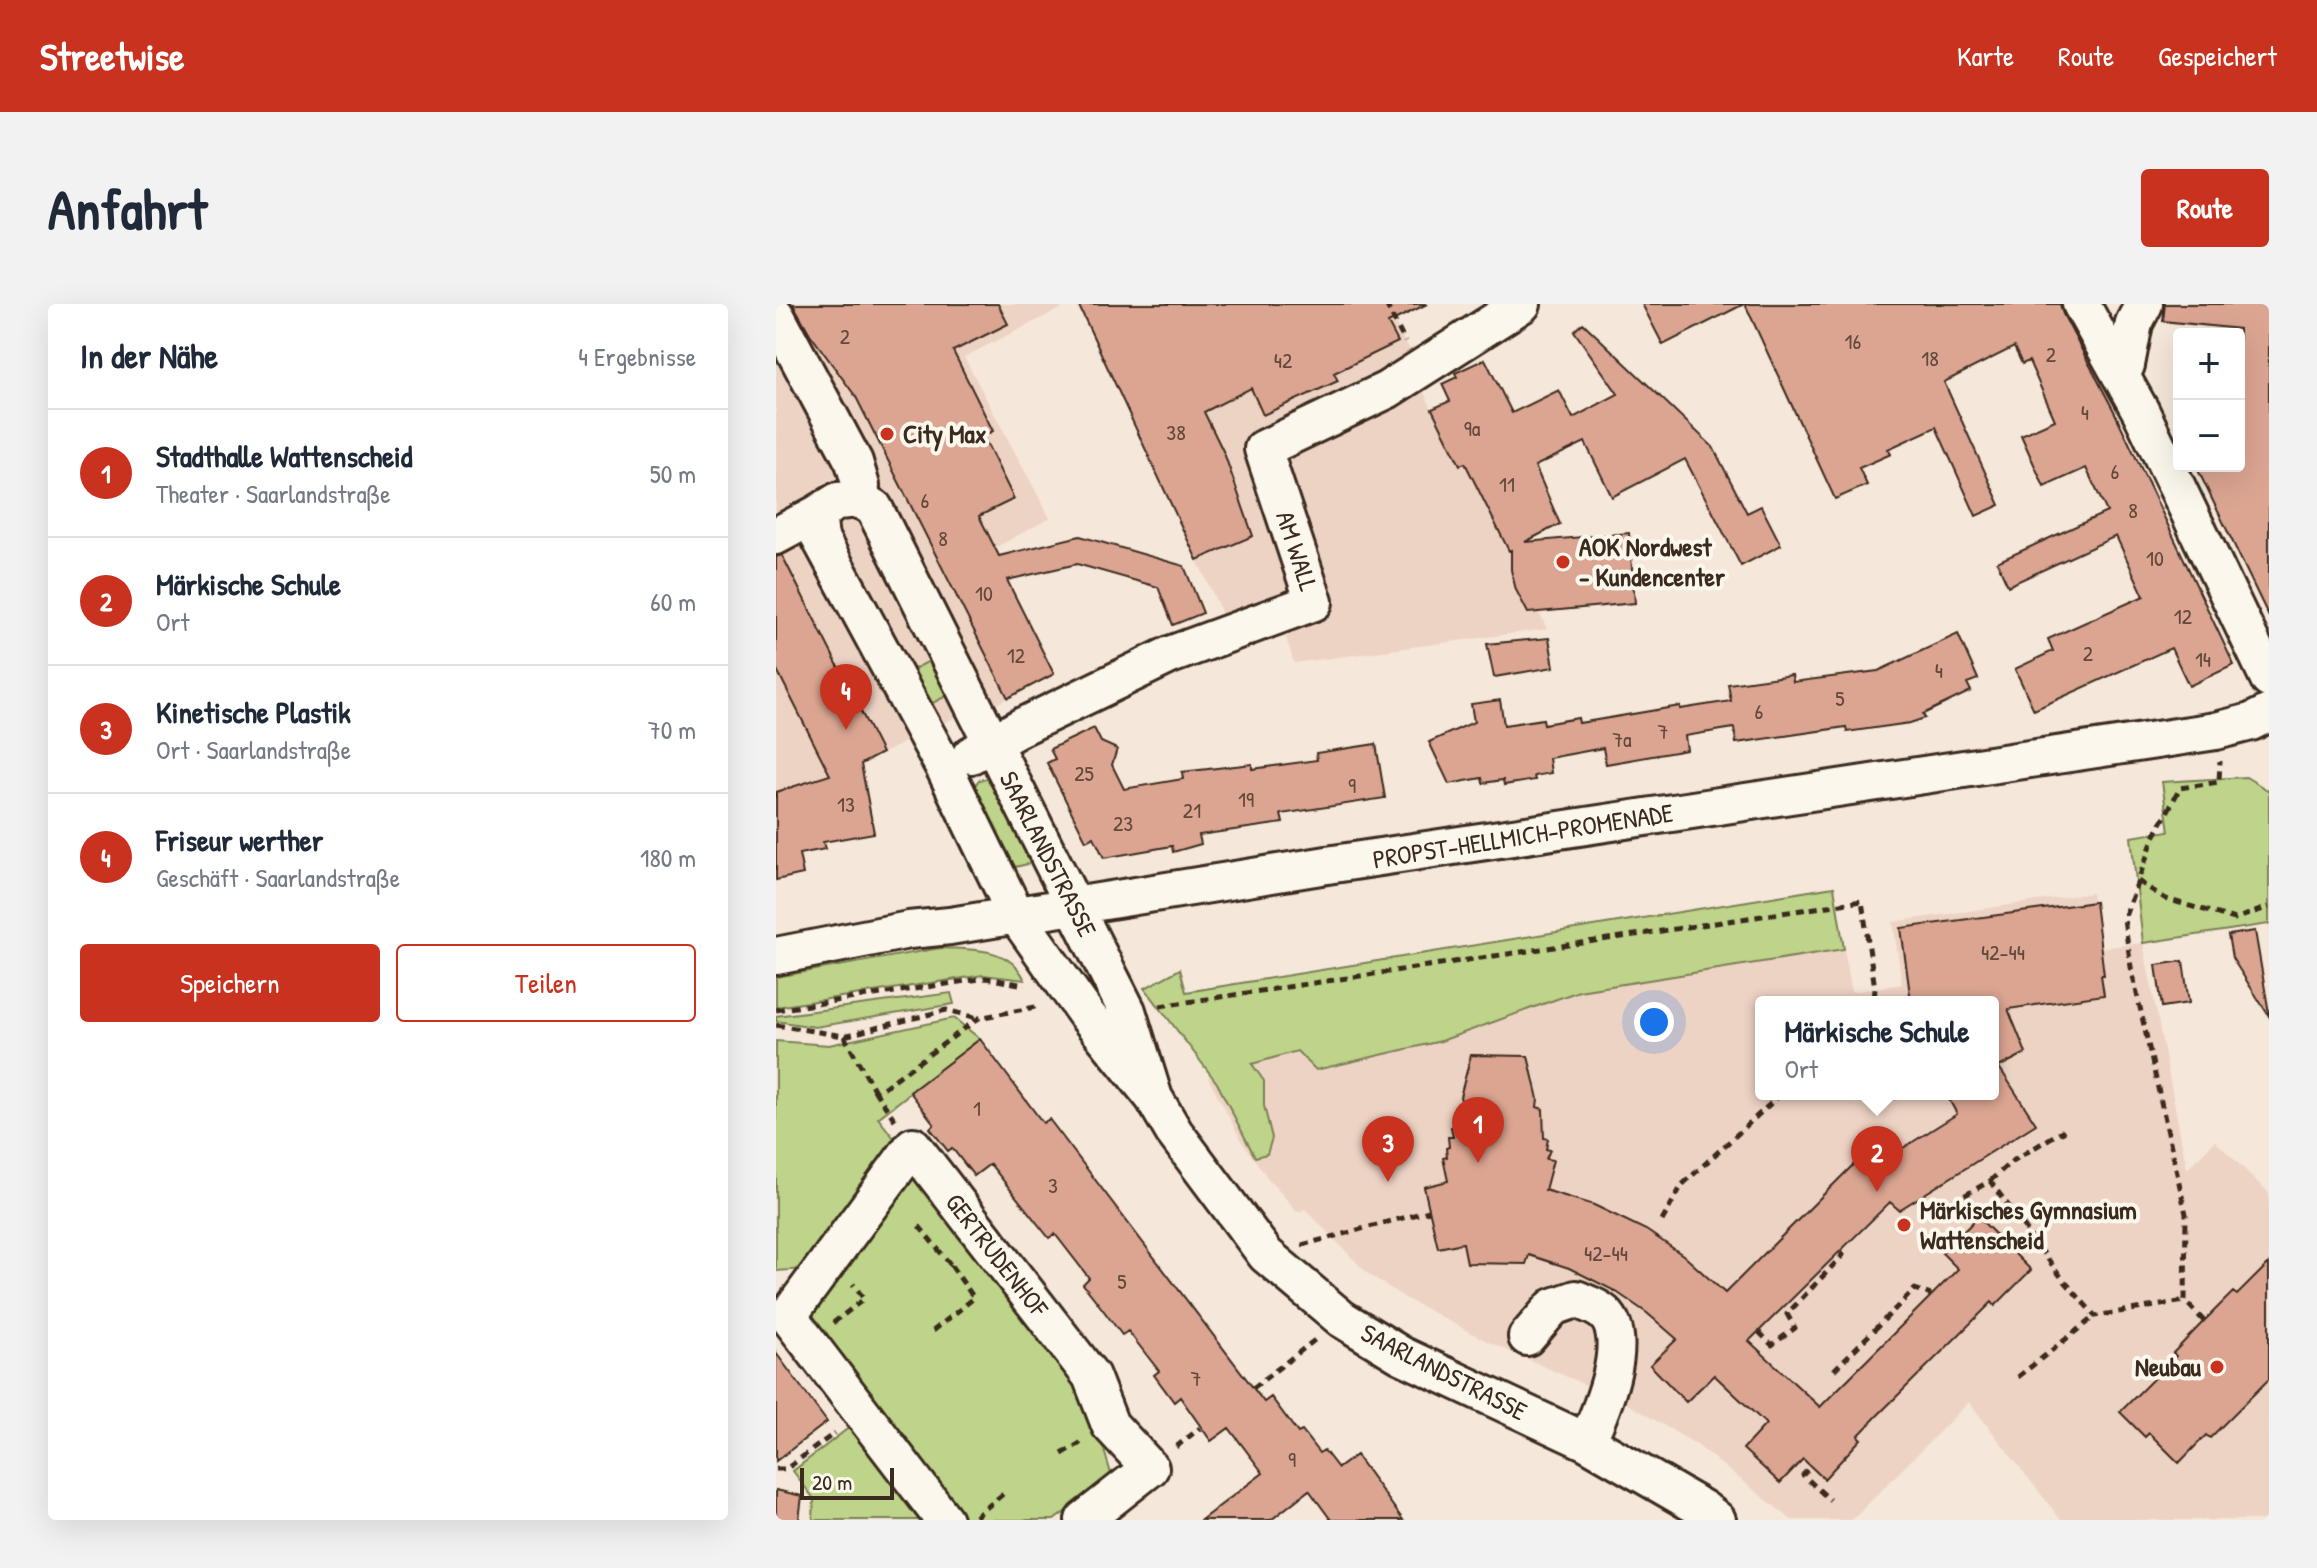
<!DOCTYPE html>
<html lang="de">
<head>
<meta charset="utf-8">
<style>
  :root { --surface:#fff; --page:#f2f2f3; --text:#1f2937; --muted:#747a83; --line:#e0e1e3; --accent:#c8321e }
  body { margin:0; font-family:"Patrick Hand",sans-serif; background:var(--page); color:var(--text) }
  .controls { position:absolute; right:24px; top:24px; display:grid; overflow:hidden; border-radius:8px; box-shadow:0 8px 32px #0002 }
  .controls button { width:72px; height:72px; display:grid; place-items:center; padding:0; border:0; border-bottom:2px solid var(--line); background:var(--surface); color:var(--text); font:40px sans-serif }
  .scale { position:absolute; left:24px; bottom:20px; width:94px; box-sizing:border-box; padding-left:8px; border:4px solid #3b2a1e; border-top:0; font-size:22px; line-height:28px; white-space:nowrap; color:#3b2a1e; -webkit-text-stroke:6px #fbf7ec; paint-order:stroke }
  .you { position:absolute; left:878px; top:718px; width:28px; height:28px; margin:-20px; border:6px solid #fff; border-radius:50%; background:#1a73e8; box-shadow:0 0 0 12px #1a73e833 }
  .badge { display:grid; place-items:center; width:52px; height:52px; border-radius:50%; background:var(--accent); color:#fff; font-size:26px; font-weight:700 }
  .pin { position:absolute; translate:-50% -66px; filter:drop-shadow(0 2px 4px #0008) }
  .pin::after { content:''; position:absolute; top:42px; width:28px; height:24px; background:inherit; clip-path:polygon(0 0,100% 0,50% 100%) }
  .popup { position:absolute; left:979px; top:692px; width:244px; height:104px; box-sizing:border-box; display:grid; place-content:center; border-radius:8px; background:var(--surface); filter:drop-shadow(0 2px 6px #0005); font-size:26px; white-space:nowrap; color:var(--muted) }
  .popup b { font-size:30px; color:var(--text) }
  .popup::after { content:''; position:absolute; left:50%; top:100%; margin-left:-16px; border:16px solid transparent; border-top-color:var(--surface) }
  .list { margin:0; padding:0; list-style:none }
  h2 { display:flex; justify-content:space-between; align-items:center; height:104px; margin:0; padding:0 32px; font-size:34px }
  h2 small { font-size:26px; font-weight:400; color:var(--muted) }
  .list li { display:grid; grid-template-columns:52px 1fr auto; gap:24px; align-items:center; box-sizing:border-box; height:128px; padding:0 32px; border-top:2px solid var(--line) }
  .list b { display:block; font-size:30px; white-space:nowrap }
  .list p { margin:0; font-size:26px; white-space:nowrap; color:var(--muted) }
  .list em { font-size:26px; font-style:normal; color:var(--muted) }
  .actions { display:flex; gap:16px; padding:24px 32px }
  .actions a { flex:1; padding:18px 0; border:2px solid var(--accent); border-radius:8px; text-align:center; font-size:28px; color:var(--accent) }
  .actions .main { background:var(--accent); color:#fff }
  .map { position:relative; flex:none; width:1493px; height:1216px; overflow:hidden; border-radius:8px }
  header { display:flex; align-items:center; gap:48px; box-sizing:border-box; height:112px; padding:0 40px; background:var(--accent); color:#fff }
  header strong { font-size:38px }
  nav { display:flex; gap:44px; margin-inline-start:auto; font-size:28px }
  .intro { display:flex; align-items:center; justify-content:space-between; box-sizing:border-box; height:192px; padding:0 48px }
  h1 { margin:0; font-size:56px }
  .button { padding:20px 36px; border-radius:8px; background:var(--accent); color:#fff; font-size:28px; font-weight:700 }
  main { display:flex; gap:48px; padding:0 48px }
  aside { flex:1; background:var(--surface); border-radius:8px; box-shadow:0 8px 32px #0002 }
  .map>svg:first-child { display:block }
  .built { fill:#edd3c4; fill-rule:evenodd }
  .green { fill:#bdd48a; stroke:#7c7f54; stroke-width:2 }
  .building { fill:#dba592; stroke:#3b2a1e; stroke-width:2 }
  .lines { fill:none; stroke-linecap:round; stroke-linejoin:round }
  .minor-casing { stroke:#3b2a1e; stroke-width:42 }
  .path { stroke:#3b2a1e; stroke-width:5; stroke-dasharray:8 6; stroke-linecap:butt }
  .minor { stroke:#fbf7ec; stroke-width:36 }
  .poi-dot { fill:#c8321e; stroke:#fbf7ec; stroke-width:3 }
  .labels { text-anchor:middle; stroke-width:8; stroke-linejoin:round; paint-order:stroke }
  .number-label { font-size:22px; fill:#63493b }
  .poi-label { font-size:26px; font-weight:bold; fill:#3b2a1e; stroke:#fbf7ec; text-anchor:start }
  .street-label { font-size:26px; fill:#3b2a1e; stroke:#fbf7ec }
</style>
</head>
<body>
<header>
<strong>Streetwise</strong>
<nav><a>Karte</a><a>Route</a><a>Gespeichert</a></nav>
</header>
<div class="intro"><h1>Anfahrt</h1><a class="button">Route</a></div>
<main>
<aside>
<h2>In der Nähe<small>4 Ergebnisse</small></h2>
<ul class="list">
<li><span class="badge">1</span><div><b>Stadthalle Wattenscheid</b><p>Theater · Saarlandstraße</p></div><em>50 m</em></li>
<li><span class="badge">2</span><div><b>Märkische Schule</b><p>Ort</p></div><em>60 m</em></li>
<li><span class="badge">3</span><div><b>Kinetische Plastik</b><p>Ort · Saarlandstraße</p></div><em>70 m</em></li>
<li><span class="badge">4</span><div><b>Friseur werther</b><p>Geschäft · Saarlandstraße</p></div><em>180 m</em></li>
</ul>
<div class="actions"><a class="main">Speichern</a><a>Teilen</a></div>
</aside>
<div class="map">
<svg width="1493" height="1216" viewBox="0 0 1493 1216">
  <rect width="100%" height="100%" fill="#f5e7da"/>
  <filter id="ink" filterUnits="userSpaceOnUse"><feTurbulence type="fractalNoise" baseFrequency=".0125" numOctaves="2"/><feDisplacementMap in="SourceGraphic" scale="16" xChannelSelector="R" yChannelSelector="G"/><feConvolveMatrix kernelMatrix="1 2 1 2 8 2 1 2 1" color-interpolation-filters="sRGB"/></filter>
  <g filter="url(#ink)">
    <!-- built -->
    <path class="built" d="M 0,0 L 294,0 L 188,53 L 274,214 L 170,270 L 232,394 L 218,401 L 212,397 L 85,460 L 0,488 Z
      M 302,0 L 610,0 L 627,35 L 650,70 L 642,76 L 683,161 L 689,159 L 771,325 L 518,359 L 498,296 L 449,316 Z
      M 1316,589 L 1324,644 L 1367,639 L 1411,865 L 1439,837 L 1493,889 L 1493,1216 L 1285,1216 L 1193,1098 L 1076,1216 L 1016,1216 L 921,1141 L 850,1099 L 713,1038 L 629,994 L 591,969 L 529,905 L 522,908 L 494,877 L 466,838 L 432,773 L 567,729 L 803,687 L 1068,645 L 1076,688 L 1126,680 L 1117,618 ZM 985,698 L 1217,698 L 1217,790 L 985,790 Z"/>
    <!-- green -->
    <path class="green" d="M 159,354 L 176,389 L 151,402 L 134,367 Z
      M 1470,473 L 1493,487 L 1493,620 L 1367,639 L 1355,533 L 1393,527 L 1386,478 Z
      M 213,474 L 217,476 L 260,558 L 239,563 L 197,493 L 198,482 L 203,476 Z
      M 1058,583 L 1068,645 L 803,687 L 665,737 L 540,766 L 521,747 L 476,760 L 488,777 L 488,802 L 496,834 L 491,850 L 479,853 L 441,779 L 369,684 L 404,665 L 410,688 Z
      M 164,644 C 197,646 233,642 249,676 L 207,671 L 0,703 L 0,673 Z
      M 175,689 L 178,700 L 39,723 L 0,717 L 0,712 Z
      M 178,714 L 204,735 L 102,814 L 305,1069 L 336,1173 L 278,1216 L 37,1216 L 38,1195 L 17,1167 L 93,1108 L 25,1020 L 30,965 L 0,967 L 0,737 L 53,741 Z"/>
    <!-- building -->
    <path class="building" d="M 17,0 L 222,0 L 232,20 L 177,47 L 217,127 L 207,132 L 238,195 L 203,212 L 223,252 L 304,232 L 408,262 L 427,309 L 397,321 L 382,283 L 301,260 L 231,276 L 278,370 L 232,394 L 80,93 L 34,30 Z
      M 302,0 L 651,0 L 612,19 L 622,38 L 558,69 L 562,77 L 487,111 L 475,84 L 428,108 L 448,149 L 477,232 L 421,256 Z
      M 866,0 L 968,0 L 887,41 Z
      M 969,0 L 1284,0 L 1287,10 L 1339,109 L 1458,361 L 1413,382 L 1395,344 L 1258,406 L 1239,365 L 1277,347 L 1272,335 L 1368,292 L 1340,232 L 1232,282 L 1221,258 L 1331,208 L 1310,164 L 1268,183 L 1245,131 L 1279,116 L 1253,57 L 1246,60 L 1238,43 L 1168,78 L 1224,201 L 1200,212 L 1160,123 L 1112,145 L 1115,150 L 1083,164 L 1091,181 L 1059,195 Z
      M 1389,0 L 1493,0 L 1493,313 L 1420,162 L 1463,162 L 1463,25 L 1387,17 Z
      M 807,19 L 937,143 L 971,209 L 985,202 L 1005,241 L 965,262 L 909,155 L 836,193 L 809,138 L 759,162 L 784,220 L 749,238 L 853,229 L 859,299 L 752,309 L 740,286 L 735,266 L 735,246 L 733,247 L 689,159 L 684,161 L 656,105 L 674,97 L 666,80 L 681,73 L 679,69 L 709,55 L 736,109 L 783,86 L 797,114 L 842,90 L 798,27 Z
      M 6,251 L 106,449 L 85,460 L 98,529 L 47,538 L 49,545 L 23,550 L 27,570 L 0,576 L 0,488 L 54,471 L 0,364 L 0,253 Z
      M 1182,330 L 1202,375 L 1191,379 L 1195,387 L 1147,410 L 1149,414 L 1134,419 L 1071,428 L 1070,423 L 960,439 L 958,424 L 909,432 L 911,446 L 830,460 L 827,444 L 773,454 L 775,469 L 758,472 L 759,476 L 728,481 L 727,476 L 707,479 L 706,474 L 673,480 L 653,438 L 698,418 L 695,400 L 724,396 L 728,421 L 767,415 L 768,420 L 802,414 L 803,419 L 904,402 L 904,405 L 955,397 L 952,380 L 1016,371 L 1017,378 L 1102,367 Z
      M 773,334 L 778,363 L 718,373 L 711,340 Z
      M 318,424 L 325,438 L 341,445 L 336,461 L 348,485 L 407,475 L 406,468 L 476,460 L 476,465 L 541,456 L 540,449 L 600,440 L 609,494 L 505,510 L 507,519 L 423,531 L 425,540 L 397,548 L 396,542 L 328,554 L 318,533 L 310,537 L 271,459 L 279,455 L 274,445 Z
      M 1319,598 L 1328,671 L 1325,671 L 1328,691 L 1232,705 L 1250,749 L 1223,763 L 1260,820 L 1123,906 L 1114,898 L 973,1037 L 1044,1103 L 1182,965 L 1166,949 L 1202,913 L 1255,966 L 1219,1002 L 1216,998 L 1101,1112 L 1082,1132 L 1085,1135 L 1048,1175 L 1027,1155 L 1004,1179 L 967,1145 L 990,1120 L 938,1071 L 910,1098 L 874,1061 L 901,1035 L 871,1009 L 839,987 L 793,964 L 753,951 L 750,960 L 691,959 L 687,939 L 662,944 L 648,883 L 672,877 L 667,854 L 671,853 L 670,844 L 673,843 L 672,833 L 677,833 L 675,823 L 681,822 L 678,813 L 683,811 L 680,803 L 687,801 L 684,793 L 695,751 L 752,752 L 762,795 L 761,803 L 767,805 L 768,834 L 772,835 L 770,845 L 774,846 L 770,855 L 777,856 L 769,886 L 818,901 L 870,926 L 907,951 L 949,989 L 1096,842 L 1108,856 L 1181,810 L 1170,790 L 1217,790 L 1217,698 L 1135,698 L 1125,624 Z
      M 1479,627 L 1493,709 L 1493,712 L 1456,654 L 1452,631 Z
      M 1407,657 L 1413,699 L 1386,703 L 1380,661 Z
      M 204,735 L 267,819 L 273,815 L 488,1098 L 495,1093 L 522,1129 L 526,1127 L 543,1149 L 548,1146 L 562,1164 L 580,1151 L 627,1216 L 555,1216 L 533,1186 L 495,1216 L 425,1216 L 487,1169 L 453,1124 L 435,1137 L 404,1093 L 398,1098 L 378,1071 L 383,1067 L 352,1027 L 346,1031 L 318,994 L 307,980 L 313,974 L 279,930 L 273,934 L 214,860 L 198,872 L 176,844 L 172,847 L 154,824 L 158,820 L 134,788 Z
      M 1493,959 L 1493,1075 L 1434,1134 L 1430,1131 L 1403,1159 L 1373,1129 L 1369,1133 L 1344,1108 L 1400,1052 L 1397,1049 L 1428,1017 L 1457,988 L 1461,991 Z
      M 0,1049 L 51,1118 L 0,1157 Z
      M 0,1186 L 26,1192 L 23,1216 L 0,1216 Z"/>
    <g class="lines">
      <defs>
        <path id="minor" d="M 1305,0 L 1365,108 L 1493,375
          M 0,12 L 78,158 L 85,182 L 83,195
          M 1350,61 L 1358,19 L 1368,0
          M 83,195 L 98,204 L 351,707 L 378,794 L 310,710 L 240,611 L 169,465 L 44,234 L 41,210 L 62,197 Z
          M 0,232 L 41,210
          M 195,451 L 247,422 L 394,351 L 538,298 L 487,145 L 611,86 L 746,0
          M 0,652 L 133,626 L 174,622 L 551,561 L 1440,427 L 1475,418 L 1493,409
          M 378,794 L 398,828 L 490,951 L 566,1015 L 625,1051 L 811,1138 L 927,1205 L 941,1216
          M 751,1033 L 777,1003 L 800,995 C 809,999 820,1002 828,1009 C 857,1035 824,1109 811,1138
          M 168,1216 L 12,1012 L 137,842 L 315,1072 L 334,1121 L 374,1164 L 308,1216"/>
      </defs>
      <!-- minor casing -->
      <use href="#minor" class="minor-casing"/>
      <!-- path -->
      <path class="path" d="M 610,0 L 629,38
        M 1362,577 L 1390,595 L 1459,615 L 1493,603
        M 384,702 L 1086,597 L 1099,684 L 1098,698
        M 0,706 L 210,674 L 249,681
        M 0,721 L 68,732 L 170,706 L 202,714
        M 68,732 L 100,789
        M 119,816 L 100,789 L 203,714 L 264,702
        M 1214,877 L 1235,858 L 1286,827 L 1289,832
        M 1152,912 L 1214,877 L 1286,974 L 1319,1012 L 1409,997
        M 886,917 L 906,881 L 1005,790
        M 143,922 L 174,960 L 176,958
        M 526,941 L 653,907
        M 1428,1017 L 1409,997 L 1410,910 L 1355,663 L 1348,615 L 1378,533 L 1404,484 L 1443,478 L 1444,457
        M 57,1019 L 88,995 L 77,980
        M 157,1027 L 198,994 L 174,960
        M 983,1028 L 996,1041 L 1019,1024 L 1011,1010 L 1067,951 L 1064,948
        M 1058,1066 L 1139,985 L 1155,991
        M 1242,1073 L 1319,1012
        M 477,1084 L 540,1035
        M 400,1143 L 424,1124
        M 286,1150 L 306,1138
        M 0,1165 L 10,1165 L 59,1129
        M 1031,1166 L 1027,1171 L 1054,1196
        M 199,1213 L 227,1190"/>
      <!-- minor -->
      <use href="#minor" class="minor"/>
    </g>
  </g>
  <!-- markers -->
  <g class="poi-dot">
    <circle cx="111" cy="130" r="8"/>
    <circle cx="787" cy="258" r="8"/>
    <circle cx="1128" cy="921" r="8"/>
    <circle cx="1441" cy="1063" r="8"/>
  </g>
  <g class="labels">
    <!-- number labels -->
    <g class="number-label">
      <text x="69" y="40">2</text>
      <text x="1077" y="45">16</text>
      <text x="1275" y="58">2</text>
      <text x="1154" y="62">18</text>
      <text x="507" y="64">42</text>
      <text x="1309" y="116">4</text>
      <text x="696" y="132">9a</text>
      <text x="400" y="136">38</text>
      <text x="1339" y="175">6</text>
      <text x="731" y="188">11</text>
      <text x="149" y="204">6</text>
      <text x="1357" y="214">8</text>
      <text x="167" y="242">8</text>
      <text x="1379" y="262">10</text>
      <text x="208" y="297">10</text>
      <text x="1407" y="320">12</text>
      <text x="1312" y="357">2</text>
      <text x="240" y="359">12</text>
      <text x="1427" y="363">14</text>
      <text x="1163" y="374">4</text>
      <text x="1064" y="402">5</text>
      <text x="983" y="415">6</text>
      <text x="887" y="435">7</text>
      <text x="846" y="443">7a</text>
      <text x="308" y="477">25</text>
      <text x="576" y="489">9</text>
      <text x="470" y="503">19</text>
      <text x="70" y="508">13</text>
      <text x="416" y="514">21</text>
      <text x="347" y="527">23</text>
      <text x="1227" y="656">42-44</text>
      <text x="201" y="812">1</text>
      <text x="277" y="889">3</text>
      <text x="830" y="957">42-44</text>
      <text x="346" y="985">5</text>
      <text x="420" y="1082">7</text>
      <text x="516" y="1163">9</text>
    </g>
    <!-- poi labels -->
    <g class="poi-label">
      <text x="127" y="139">City Max</text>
      <text x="803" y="252">AOK Nordwest<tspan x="803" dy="30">- Kundencenter</tspan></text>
      <text x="1144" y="915">Märkisches Gymnasium<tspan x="1144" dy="30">Wattenscheid</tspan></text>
      <text x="1425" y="1072" text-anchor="end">Neubau</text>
    </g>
    <!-- street labels -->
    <g class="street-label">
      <text transform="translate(521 247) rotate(72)" y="9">AM WALL</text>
      <text transform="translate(747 532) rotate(-9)" y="9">PROPST-HELLMICH-PROMENADE</text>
      <text transform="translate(272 550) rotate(63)" y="9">SAARLANDSTRASSE</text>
      <text transform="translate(221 951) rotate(52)" y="9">GERTRUDENHOF</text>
      <text transform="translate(668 1068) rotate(27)" y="9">SAARLANDSTRASSE</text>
    </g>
  </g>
</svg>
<div class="controls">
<button>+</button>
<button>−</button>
</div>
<div class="scale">20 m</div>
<div class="you"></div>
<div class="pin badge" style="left:702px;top:859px">1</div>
<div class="pin badge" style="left:1101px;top:888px">2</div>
<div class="popup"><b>Märkische Schule</b>Ort</div>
<div class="pin badge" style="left:612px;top:878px">3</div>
<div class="pin badge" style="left:70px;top:426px">4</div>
</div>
</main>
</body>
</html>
